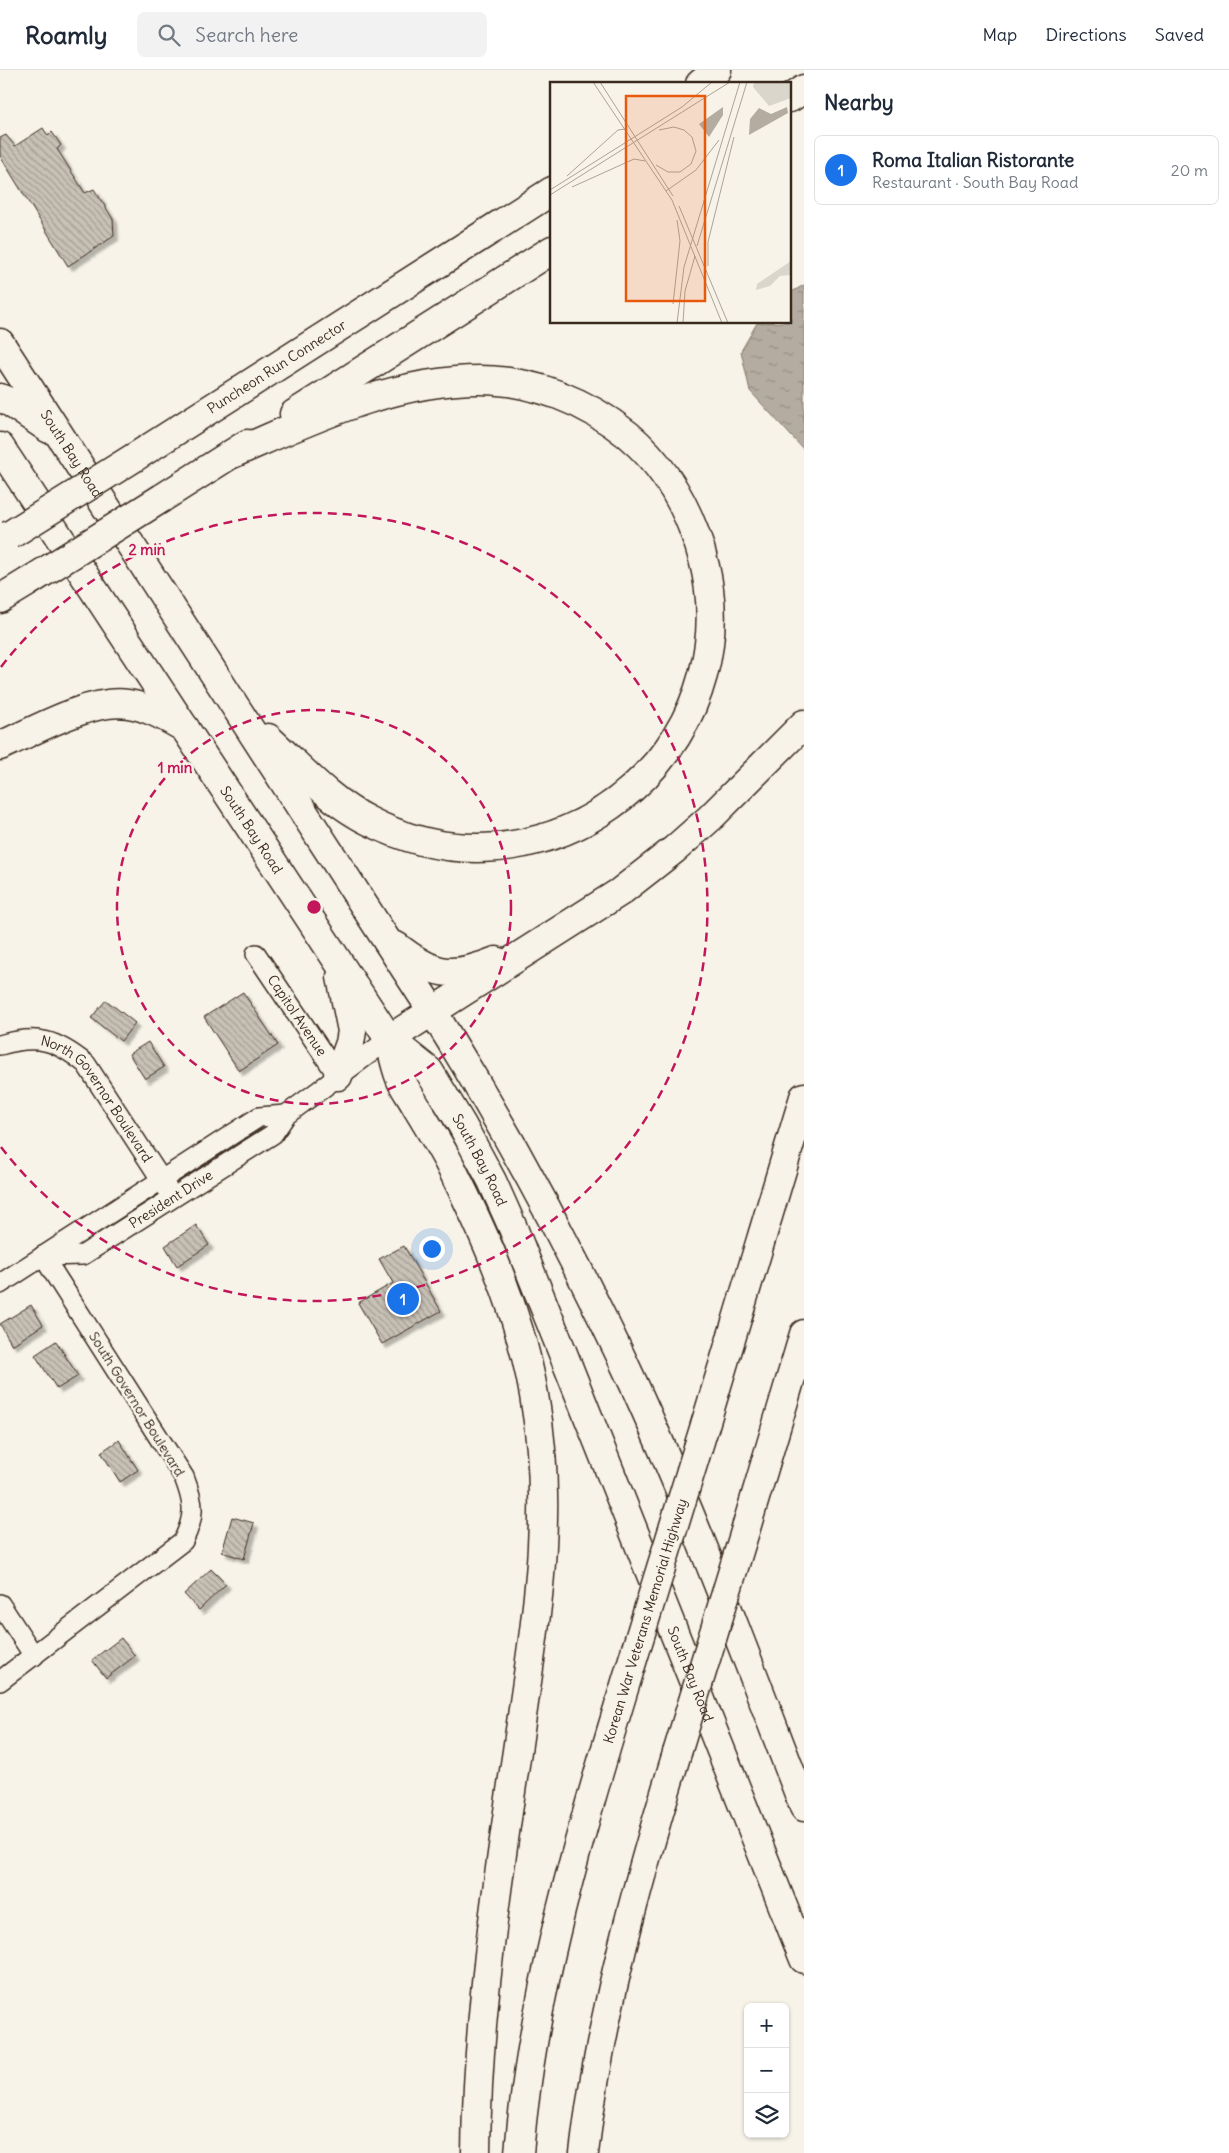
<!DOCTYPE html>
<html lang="en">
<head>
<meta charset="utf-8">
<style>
  :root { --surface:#fff; --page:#f2f2f3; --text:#1f2937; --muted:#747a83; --line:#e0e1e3; --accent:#1a73e8 }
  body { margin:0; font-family:Delius,sans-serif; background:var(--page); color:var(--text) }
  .controls { position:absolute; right:15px; bottom:15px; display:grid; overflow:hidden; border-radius:8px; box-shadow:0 1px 4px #0004 }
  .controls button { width:45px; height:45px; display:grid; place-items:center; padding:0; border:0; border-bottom:1px solid var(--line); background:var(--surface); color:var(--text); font:25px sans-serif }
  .you { position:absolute; left:431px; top:1178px; width:18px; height:18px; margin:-12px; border:4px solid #fff; border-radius:50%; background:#1a73e8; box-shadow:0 0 0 8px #1a73e833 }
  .badge { display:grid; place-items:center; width:32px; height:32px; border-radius:50%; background:var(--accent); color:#fff; font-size:16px; font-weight:700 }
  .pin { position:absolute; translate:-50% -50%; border:2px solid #fff; box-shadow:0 1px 5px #0006 }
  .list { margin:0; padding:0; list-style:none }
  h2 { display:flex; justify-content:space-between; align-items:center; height:65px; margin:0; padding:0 20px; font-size:21px }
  h2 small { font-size:16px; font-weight:400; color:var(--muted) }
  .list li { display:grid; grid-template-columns:32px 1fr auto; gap:15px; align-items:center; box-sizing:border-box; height:70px; margin:0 10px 10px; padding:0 10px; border:1px solid var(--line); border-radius:8px }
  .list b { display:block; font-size:19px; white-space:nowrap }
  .list p { margin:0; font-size:16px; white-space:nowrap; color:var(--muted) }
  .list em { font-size:16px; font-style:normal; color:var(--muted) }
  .icon { flex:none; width:28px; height:28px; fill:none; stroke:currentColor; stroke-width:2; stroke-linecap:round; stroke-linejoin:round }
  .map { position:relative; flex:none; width:804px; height:2083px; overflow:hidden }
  header { display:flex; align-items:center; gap:30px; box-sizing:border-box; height:70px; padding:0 25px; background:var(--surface); border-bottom:1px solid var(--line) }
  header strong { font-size:24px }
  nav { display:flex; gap:28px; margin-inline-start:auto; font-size:18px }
  .search { width:350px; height:45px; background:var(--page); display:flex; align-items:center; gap:12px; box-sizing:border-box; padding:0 18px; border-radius:8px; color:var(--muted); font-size:19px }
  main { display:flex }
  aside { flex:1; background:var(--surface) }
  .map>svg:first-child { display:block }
  .water { fill:url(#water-ripples); stroke:#84786c }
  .building { fill:url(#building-back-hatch); stroke:#3b2a1e; filter:url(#shadow) }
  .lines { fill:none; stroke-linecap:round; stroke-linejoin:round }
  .street-casing { stroke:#3b2a1e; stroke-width:22 }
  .highway-casing { stroke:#3b2a1e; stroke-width:31 }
  .street { stroke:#f7f3e8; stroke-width:19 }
  .highway { stroke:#f7f3e8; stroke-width:28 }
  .highway-bridge-casing { stroke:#3b2a1e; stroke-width:31; stroke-linecap:butt }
  .highway-bridge { stroke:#f7f3e8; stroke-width:28 }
  .ring { fill:none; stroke:#c2185b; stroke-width:2.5; stroke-dasharray:9 6 }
  .labels { text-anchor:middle; stroke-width:5; stroke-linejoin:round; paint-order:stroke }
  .street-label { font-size:14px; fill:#3b2a1e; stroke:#f7f3e8 }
  .inset-road { fill:none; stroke:#aca397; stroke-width:1 }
  .view { fill:#e8590c; fill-opacity:0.15; stroke:#e8590c; stroke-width:2.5 }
  .inset-edge { fill:none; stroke:#3b2a1e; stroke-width:2.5 }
  .centre { fill:#c2185b; stroke:#f7f3e8; stroke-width:2.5 }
  .ring-label { font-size:15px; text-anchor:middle; font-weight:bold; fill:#c2185b; stroke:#f7f3e8; stroke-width:5; stroke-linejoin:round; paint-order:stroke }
</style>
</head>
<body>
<header>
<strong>Roamly</strong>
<div class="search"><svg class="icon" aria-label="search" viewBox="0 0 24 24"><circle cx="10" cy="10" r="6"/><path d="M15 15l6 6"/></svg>Search here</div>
<nav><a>Map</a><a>Directions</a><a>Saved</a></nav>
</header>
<main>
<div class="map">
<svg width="804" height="2083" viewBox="0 0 804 2083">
  <defs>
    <pattern id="water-ripples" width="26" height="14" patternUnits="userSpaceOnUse" patternTransform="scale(1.25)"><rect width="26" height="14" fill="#b4aca0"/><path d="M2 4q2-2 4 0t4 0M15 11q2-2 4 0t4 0" fill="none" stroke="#948c82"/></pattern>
    <pattern id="building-back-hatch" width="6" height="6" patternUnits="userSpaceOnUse" patternTransform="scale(1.25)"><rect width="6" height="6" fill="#c8c1b6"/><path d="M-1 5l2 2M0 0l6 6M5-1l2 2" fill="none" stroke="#a49d93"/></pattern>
    <filter id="shadow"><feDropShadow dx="4.5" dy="4.5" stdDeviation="1" flood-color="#0004"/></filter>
  </defs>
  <rect width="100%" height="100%" fill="#f7f3e8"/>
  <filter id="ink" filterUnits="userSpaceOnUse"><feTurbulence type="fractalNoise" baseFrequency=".02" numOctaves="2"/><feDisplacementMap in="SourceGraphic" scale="10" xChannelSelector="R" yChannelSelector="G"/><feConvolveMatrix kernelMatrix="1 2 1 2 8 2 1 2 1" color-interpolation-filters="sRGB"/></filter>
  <g filter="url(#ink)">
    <!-- water -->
    <path class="water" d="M 804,215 L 804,380 L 750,321 L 741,281 L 757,253 L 790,252 L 790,223 Z"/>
    <!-- building -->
    <path class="building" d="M 43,58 L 48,66 L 52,62 L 61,75 L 57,79 L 85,123 L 94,119 L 113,149 L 114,166 L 68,196 L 0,86 L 0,68 L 6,65 L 15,76 Z
      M 243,922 L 278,975 L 239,1001 L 204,947 Z
      M 106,930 L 135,953 L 121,971 L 91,948 Z
      M 148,972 L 164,997 L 145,1009 L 129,984 Z
      M 196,1155 L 209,1175 L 177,1196 L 165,1176 Z
      M 404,1176 L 441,1241 L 382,1274 L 358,1233 L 393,1213 L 379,1189 Z
      M 31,1235 L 43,1255 L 12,1275 L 0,1254 Z
      M 56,1271 L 78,1306 L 57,1319 L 35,1285 Z
      M 119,1370 L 138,1400 L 120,1412 L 101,1382 Z
      M 232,1447 L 254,1453 L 244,1489 L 222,1482 Z
      M 211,1499 L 226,1514 L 199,1540 L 184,1524 Z
      M 121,1568 L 135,1586 L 106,1608 L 92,1590 Z"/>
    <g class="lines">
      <defs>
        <g id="street">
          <path id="s1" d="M 256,884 L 338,1006"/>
          <path id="s2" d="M 0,975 C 38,964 56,970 86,994 L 168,1120"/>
          <path id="s3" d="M 43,1186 L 83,1185 L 273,1064 L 286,1045 L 389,969"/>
          <path d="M 0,1214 L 259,1047 L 286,1045"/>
          <path d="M 0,1534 L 34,1586"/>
          <path d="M 0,1611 L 183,1471 C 196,1445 194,1433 184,1407 L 43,1186"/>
        </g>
        <g id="highway">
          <path d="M 700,14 L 717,0"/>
          <path d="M 790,28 L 804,19"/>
          <path id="s4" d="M 0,273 L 433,942 C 509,1063 576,1189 636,1319 C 698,1456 750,1597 804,1737"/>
          <path d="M 0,328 L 8,331 L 49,359"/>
          <path d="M 294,344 L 552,180"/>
          <path id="s5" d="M 0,377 L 389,969 L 429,1001 L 462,1055 L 492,1111 L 513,1158 L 804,1889"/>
          <path d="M 232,384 C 311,350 392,310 480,310 C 534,310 587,332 628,365 C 659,391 680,424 694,461 C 772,662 560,849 369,751 C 330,732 300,697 268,668"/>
          <path id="s6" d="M 135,387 L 552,121"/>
          <path d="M 162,428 L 247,374"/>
          <path d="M 0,529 L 28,512"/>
          <path d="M 0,676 C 34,661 91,628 128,634 C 149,637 167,648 185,658"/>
          <path d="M 396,876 C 434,906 451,909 496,891"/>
          <path d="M 389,969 C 393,982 395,996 400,1008 C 404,1018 412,1028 417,1038 C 428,1056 439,1074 449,1093 C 486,1166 520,1244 534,1325 C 556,1449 534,1559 517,1681 C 497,1814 477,1948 476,2083"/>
          <path d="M 389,969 L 620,822 L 675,779 L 710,748 L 804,654"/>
          <path d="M 338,1006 L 350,973 L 352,961 L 341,907"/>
          <path d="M 705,1355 L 804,1027"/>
          <path d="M 746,1458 L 804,1264"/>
          <path d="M 519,2083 C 533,1911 586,1744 636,1579"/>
          <path d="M 584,2083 C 600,1946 637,1814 677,1683"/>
        </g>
      </defs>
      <!-- street casing -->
      <use href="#street" class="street-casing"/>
      <!-- highway casing -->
      <use href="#highway" class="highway-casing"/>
      <!-- street -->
      <use href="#street" class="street"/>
      <!-- highway -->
      <use href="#highway" class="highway"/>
      <defs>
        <path id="highway-bridge" d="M 10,465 L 135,387
          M 28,512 L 162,428
          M 636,1579 L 705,1355
          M 677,1683 L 746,1458"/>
      </defs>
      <!-- highway-bridge casing -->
      <use href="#highway-bridge" class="highway-bridge-casing"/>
      <!-- highway-bridge -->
      <use href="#highway-bridge" class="highway-bridge"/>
    </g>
  </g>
  <!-- distance rings -->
  <g class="ring">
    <circle cx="314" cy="837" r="197"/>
    <path d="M1 597A394 394 0 1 1 1 1077"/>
  </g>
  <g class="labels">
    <!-- street labels -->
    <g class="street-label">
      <text dy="5" stroke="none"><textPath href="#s6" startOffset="168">Puncheon Run Connector</textPath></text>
      <text dy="5" stroke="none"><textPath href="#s4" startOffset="132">South Bay Road</textPath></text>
      <text dy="5" stroke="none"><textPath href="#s5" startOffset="458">South Bay Road</textPath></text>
      <text dy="5" stroke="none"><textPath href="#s1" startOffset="74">Capitol Avenue</textPath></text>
      <text dy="5" stroke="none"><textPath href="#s2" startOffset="125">North Governor Boulevard</textPath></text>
      <text dy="5" stroke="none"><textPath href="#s5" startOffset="862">South Bay Road</textPath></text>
      <text dy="5" stroke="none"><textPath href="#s3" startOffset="144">President Drive</textPath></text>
      <text transform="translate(137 1334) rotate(58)" y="5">South Governor Boulevard</text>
      <text transform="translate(645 1551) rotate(-73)" y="5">Korean War Veterans Memorial Highway</text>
      <text dy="5" stroke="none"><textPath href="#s5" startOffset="1418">South Bay Road</textPath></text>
    </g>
  </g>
  <!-- overview -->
  <g transform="translate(550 12)">
    <rect width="241" height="241" fill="#f7f3e8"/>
    <path d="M 204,0 L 241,0 L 241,16 L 219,24 L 203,5 ZM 241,179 L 241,193 L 230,194 L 220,204 L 206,208 L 207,202 Z" fill="#dbd6cb"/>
    <path d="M 173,25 L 173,33 L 159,55 L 149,42 ZM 237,25 L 238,31 L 199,53 L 200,37 L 209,26 L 221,32 Z" fill="#b4aca0"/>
    <path class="inset-road" d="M 43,0 L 122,118 L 172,241M 50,0 L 123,114M 106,83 L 118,90 L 130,90 L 141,82 L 146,69 L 142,55 L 134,48 L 124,45 L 109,48M 17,94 L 68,48 L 76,47M 22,105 L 84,77 L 95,79M 0,108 L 132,25 L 162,0M 116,109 L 146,88 L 169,58M 0,113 L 180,0M 129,124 L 178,241M 147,164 L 197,0M 158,184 L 158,160 L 184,55M 123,222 L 130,159 L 127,138M 127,241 L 134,185 L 190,0M 133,241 L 135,209 L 145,174"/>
    <path class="view" d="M 76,14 L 155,14 L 155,219 L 76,219 Z"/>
    <rect width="241" height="241" class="inset-edge"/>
  </g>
  <circle cx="314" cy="837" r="8" class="centre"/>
  <g class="ring-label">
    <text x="147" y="485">2 min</text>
    <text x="175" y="703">1 min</text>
  </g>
</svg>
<div class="controls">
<button>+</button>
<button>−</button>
<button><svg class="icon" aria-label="layers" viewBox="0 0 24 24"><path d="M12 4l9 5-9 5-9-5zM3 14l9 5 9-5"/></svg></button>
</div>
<div class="you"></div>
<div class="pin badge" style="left:403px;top:1229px">1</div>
</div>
<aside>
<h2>Nearby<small></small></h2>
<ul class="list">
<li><span class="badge">1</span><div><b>Roma Italian Ristorante</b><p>Restaurant · South Bay Road</p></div><em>20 m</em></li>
</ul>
</aside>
</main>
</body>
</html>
